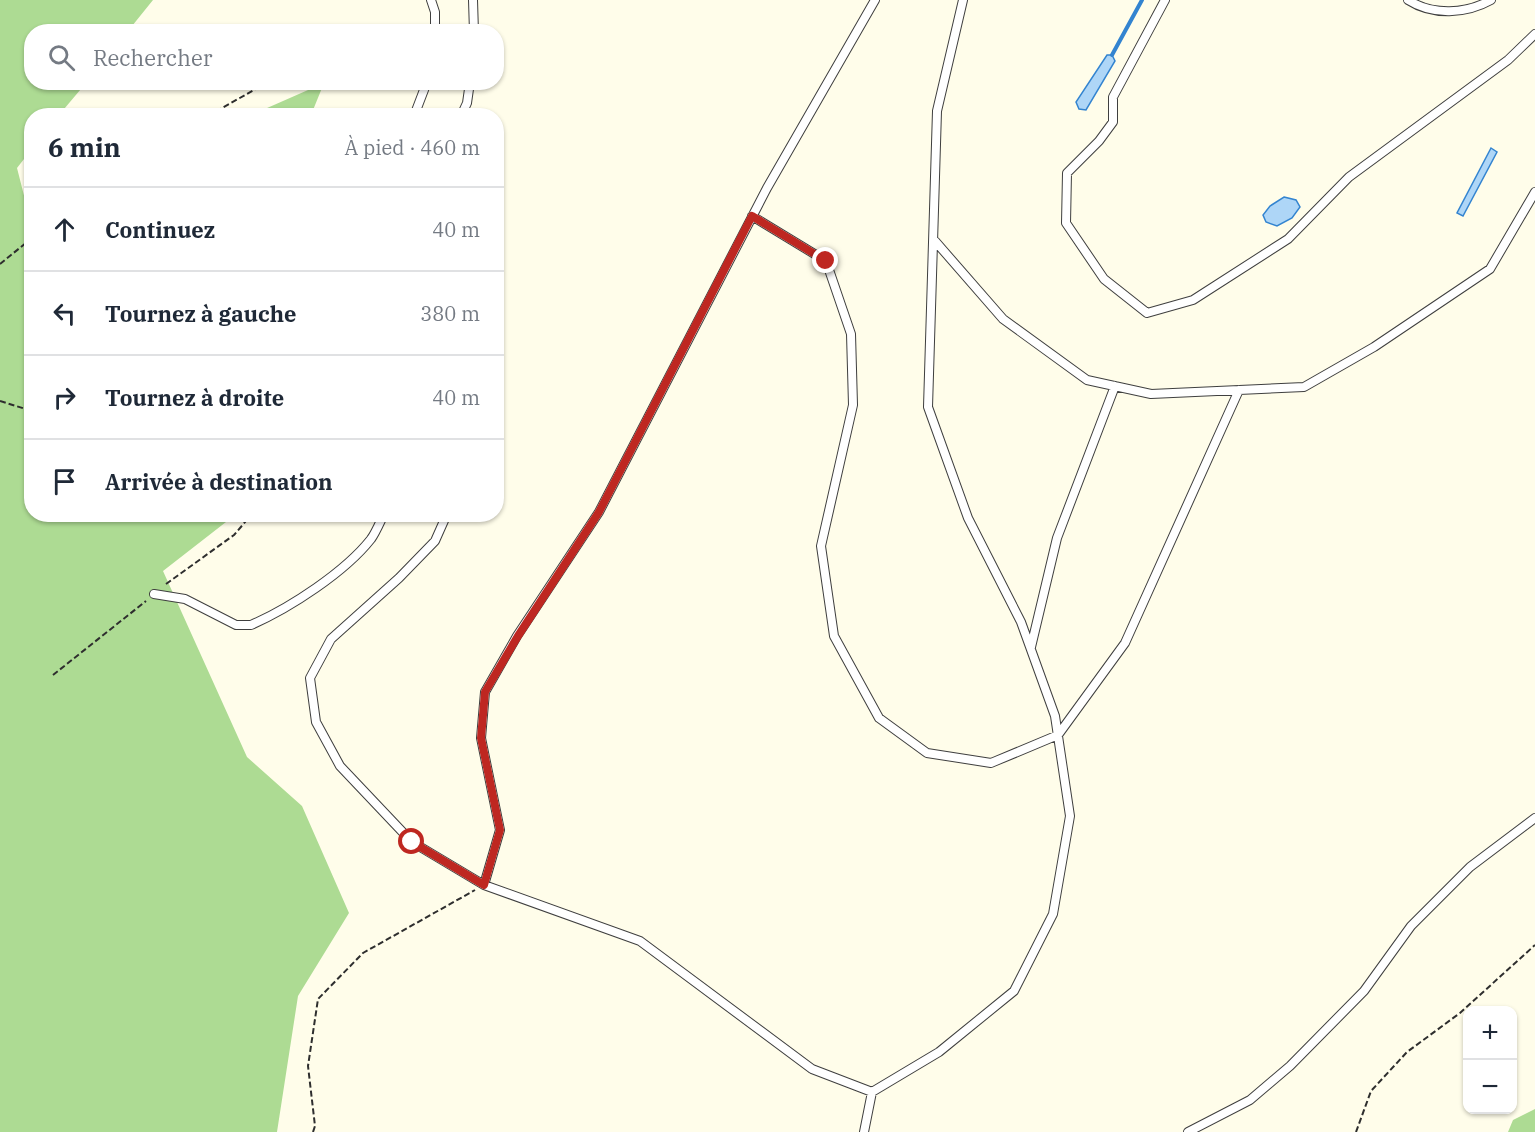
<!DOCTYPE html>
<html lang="fr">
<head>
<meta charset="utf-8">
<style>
  :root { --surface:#fff; --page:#f6f6f7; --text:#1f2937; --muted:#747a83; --line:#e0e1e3 }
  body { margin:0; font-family:"IBM Plex Serif",serif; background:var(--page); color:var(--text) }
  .controls { position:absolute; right:18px; bottom:18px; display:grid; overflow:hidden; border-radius:12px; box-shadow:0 2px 4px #0004 }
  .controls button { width:54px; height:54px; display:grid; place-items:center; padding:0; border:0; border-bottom:2px solid var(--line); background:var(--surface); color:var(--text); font:30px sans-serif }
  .stop { position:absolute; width:18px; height:18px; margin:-14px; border:4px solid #be2721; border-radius:50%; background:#fff }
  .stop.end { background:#be2721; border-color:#fff; box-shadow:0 2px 6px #0008 }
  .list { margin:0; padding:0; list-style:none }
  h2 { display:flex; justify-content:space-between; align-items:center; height:78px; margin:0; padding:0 24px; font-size:26px }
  h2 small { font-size:20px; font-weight:400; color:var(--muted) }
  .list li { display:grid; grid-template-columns:39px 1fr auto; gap:18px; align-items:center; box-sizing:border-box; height:84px; padding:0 24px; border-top:2px solid var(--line) }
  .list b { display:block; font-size:22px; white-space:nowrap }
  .list em { font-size:20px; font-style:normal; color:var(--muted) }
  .icon { flex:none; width:33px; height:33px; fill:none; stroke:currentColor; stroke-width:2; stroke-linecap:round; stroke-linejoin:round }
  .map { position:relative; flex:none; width:1535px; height:1132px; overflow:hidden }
  .search { position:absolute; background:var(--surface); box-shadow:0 2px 4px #0004; left:24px; top:24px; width:480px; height:66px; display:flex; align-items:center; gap:15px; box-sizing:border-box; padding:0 21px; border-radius:24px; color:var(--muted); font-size:22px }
  .panel { position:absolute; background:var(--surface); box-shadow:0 2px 4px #0004; left:24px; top:108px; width:480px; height:414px; border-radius:24px }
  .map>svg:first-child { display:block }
  .forest { fill:#addb93 }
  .water { fill:#aed6f7; stroke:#3384d0; stroke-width:1.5 }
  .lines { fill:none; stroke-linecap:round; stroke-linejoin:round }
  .stream { stroke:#3384d0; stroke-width:4 }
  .lane-casing { stroke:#3f3f3f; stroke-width:10 }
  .path { stroke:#2e2e2e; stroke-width:2; stroke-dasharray:6 3; stroke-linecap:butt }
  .lane { stroke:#fff; stroke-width:8 }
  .route { stroke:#be2721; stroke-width:8 }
</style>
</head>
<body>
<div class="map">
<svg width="1535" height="1132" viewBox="0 0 1535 1132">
  <rect width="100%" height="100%" fill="#fffdea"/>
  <!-- forest -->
  <path class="forest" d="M 0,0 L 153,0 L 128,31 L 32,32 L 32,82 L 86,83 L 59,115 L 32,116 L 31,150 L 17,168 L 32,227 L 32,514 L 235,515 L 163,571 L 247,757 L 302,806 L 349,913 L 298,996 L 277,1132 L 0,1132 Z
    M 324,83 L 311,115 L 251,115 Z
    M 1535,1109 L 1535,1132 L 1508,1132 L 1513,1120 Z"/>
  <!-- water -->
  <path class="water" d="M 1107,55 L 1112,55 L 1115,61 L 1086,110 L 1079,109 L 1076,102 Z
    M 1491,148 L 1497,152 L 1463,216 L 1457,213 Z
    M 1284,197 L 1296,200 L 1300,207 L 1292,218 L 1277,226 L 1266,222 L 1263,215 L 1270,206 Z"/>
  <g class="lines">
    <!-- stream -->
    <path class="stream" d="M 1112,55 L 1142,0"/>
    <defs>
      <path id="lane" d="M 431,0 L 435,12 L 435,32
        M 473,0 L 474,32
        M 1165,0 L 1113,97 L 1113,122 L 1099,141 L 1067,173 L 1066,223 L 1104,279 L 1147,313 L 1193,300 L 1288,239 L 1349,177 L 1508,60 L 1535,34
        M 1408,0 C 1433,16 1466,14 1491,0
        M 414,116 L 427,82
        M 461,116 L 467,103 L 470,82
        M 752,216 L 826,261 L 851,334 L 853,405 L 821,546 L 834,636 L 879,718 L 927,753 L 991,763 L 1058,735 L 1125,643 L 1239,390
        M 935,241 L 1003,319 L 1087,380 L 1151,394 L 1304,387 L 1374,347 L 1490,269 L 1535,192
        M 447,514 L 435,541 L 399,578 L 331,639 L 310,678 L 316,722 L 340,766 L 412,842 L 484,885 L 640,941 L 812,1069 L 872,1092 L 939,1052 L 1014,991 L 1053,914 L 1070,816 L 1055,716 L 1021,622 L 968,518 L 928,407 L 937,111 L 963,0
        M 154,594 L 185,599 L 236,625 L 251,625 C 290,608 345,572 371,539 C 376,532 380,522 384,514
        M 1031,647 L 1057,538 L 1115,386
        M 484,885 L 500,830 L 481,738 L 485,692 L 517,636 L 599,512 L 767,188 L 875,0
        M 864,1132 L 872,1092
        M 1188,1132 L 1250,1100 L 1290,1066 L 1364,991 L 1411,926 L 1470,867 L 1535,818"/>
    </defs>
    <!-- lane casing -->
    <use href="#lane" class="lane-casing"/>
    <!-- path -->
    <path class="path" d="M 208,116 L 268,82
      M 0,264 L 32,238
      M 0,401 L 32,411
      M 166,584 L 234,535 L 252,514
      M 53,675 L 146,601
      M 313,1132 L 315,1126 L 308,1066 L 318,999 L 363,953 L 475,890
      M 1356,1132 L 1371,1091 L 1407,1052 L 1460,1013 L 1535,945"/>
    <!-- lane -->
    <use href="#lane" class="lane"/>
  </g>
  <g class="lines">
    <!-- route -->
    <path class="route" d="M 412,842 L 484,885 L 500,830 L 481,738 L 485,692 L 518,636 L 599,512 L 752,216 L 826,261"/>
  </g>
</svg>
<div class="controls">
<button>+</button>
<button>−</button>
</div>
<div class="stop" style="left:412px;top:842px"></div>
<div class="stop end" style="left:826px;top:261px"></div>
<div class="search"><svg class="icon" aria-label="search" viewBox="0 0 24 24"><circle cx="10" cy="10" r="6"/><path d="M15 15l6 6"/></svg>Rechercher</div>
<section class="panel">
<h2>6 min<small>À pied · 460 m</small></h2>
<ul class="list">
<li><svg class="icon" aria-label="ahead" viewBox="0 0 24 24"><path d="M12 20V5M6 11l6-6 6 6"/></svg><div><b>Continuez</b></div><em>40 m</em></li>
<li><svg class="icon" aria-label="left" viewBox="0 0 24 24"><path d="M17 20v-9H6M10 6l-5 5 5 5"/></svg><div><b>Tournez à gauche</b></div><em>380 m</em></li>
<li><svg class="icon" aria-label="right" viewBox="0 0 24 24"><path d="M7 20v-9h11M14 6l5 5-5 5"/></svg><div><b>Tournez à droite</b></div><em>40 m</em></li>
<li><svg class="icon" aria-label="arrive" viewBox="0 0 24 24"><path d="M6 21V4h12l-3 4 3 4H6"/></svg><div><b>Arrivée à destination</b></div></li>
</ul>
</section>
</div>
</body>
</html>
